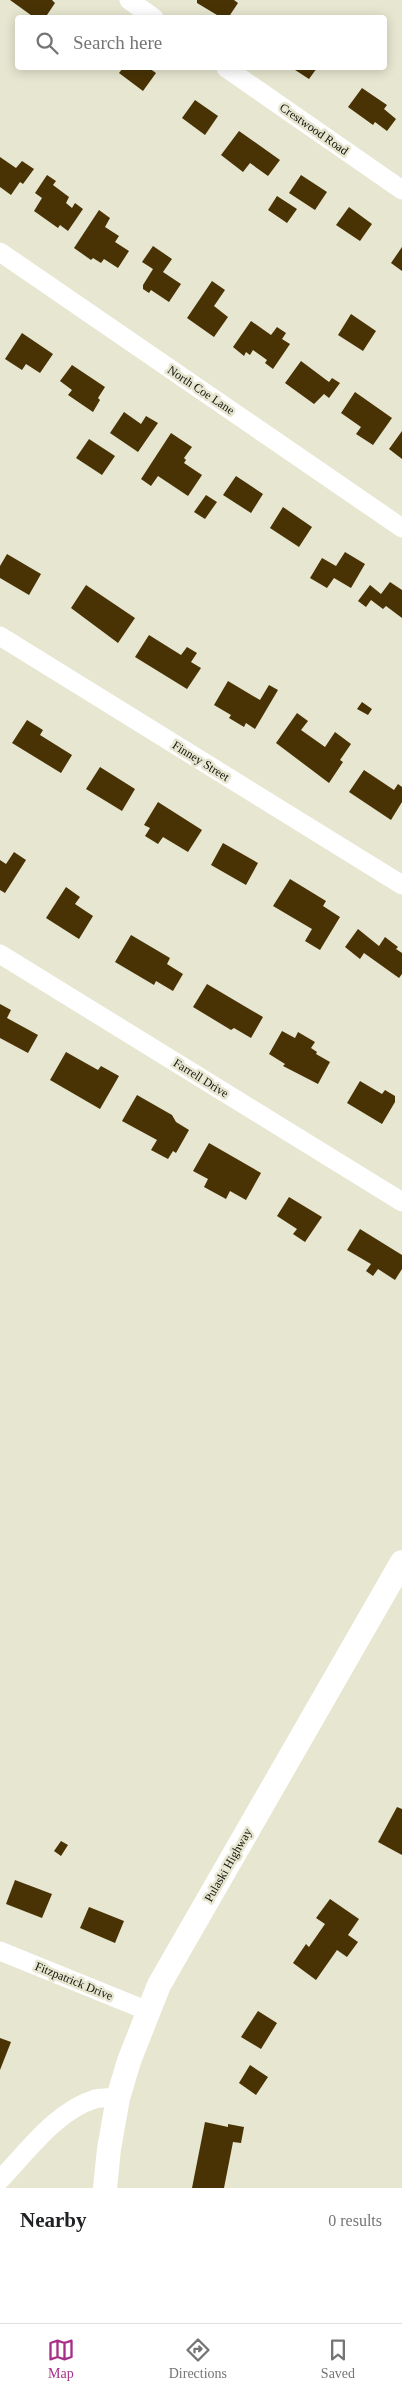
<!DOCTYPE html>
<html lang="en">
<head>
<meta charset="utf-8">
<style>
  :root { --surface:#fff; --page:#f6f6f6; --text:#202124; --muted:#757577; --line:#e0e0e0; --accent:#a63089 }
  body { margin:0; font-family:Georgia,serif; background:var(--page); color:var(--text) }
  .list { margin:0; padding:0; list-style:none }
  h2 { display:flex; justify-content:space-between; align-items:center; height:65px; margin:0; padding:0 20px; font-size:21px }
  h2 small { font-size:16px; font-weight:400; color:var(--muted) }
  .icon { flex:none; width:28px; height:28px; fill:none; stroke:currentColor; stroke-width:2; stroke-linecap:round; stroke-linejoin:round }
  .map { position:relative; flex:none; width:402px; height:2188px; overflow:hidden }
  .search { position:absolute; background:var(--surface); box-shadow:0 2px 12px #0003; left:15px; right:15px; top:15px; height:55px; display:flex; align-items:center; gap:12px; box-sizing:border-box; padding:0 18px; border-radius:5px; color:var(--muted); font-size:19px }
  .sheet { height:135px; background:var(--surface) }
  nav { display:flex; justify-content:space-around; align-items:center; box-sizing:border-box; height:70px; border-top:1px solid var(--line); background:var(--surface); font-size:14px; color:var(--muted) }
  nav a { display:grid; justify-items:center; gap:2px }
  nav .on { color:var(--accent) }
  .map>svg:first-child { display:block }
  .building { fill:#493305 }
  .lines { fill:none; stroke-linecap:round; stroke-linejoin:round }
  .minor { stroke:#fff; stroke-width:19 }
  .major { stroke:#fff; stroke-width:24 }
  .labels { text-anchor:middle; stroke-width:5; stroke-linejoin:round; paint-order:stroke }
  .street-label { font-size:12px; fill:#12120a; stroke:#e7e6d0 }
</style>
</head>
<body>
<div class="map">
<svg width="402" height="2188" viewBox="0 0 402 2188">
  <rect width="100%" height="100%" fill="#e7e6d0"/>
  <!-- building -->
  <path class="building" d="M 10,0 L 52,0 L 55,3 L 45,18 L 35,18 Z
    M 197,0 L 234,0 L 238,3 L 228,18 L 222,18 L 197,3 Z
    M 123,68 L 149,68 L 156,73 L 143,91 L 119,73 Z
    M 292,68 L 317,68 L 309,79 Z
    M 362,88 L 387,105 L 384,109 L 396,119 L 387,131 L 375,122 L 373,125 L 348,107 Z
    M 195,100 L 218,116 L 205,135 L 182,118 Z
    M 239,131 L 280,160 L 268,176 L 250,163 L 243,172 L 221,155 Z
    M 0,157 L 16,168 L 22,161 L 34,169 L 23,184 L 20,182 L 11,195 L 0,187 Z
    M 47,175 L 56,181 L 53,185 L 69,197 L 66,203 L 72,208 L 75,203 L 83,209 L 68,231 L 60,225 L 58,228 L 34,211 L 42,198 L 35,193 Z
    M 301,175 L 327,192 L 315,210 L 289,193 Z
    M 277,196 L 297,209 L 287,223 L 268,210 Z
    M 349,207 L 372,224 L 360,241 L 336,225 Z
    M 99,210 L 110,218 L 105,227 L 119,236 L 115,242 L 129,251 L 118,268 L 104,259 L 101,263 L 93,258 L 91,260 L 74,248 Z
    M 153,246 L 172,259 L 163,272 L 181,284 L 169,302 L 151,290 L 149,293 L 143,289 L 143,285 L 153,269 L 142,262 Z
    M 402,247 L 402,271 L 391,263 Z
    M 212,281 L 225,290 L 214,306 L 228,317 L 214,337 L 187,318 Z
    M 351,314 L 376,331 L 363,351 L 338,335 Z
    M 251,321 L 271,335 L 277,327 L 286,333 L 282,339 L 290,344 L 273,369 L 265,363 L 267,360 L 253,350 L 250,355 L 246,352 L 244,356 L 233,347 Z
    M 22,333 L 53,354 L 40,373 L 26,364 L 22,370 L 5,359 Z
    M 301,361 L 329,382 L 332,378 L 340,383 L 329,398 L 324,394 L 314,404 L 285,383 Z
    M 72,365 L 105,387 L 98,398 L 100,400 L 93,412 L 68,395 L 72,390 L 60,381 Z
    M 355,392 L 392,418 L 373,445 L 356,434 L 361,427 L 341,413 Z
    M 124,412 L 141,424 L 146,416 L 158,423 L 138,452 L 110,433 Z
    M 402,431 L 402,459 L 389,449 Z
    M 171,433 L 192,447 L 184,458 L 186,460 L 184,463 L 202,475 L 188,496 L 158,476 L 151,486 L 141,479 Z
    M 89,439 L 115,456 L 102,475 L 76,458 Z
    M 236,476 L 263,494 L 251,513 L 223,495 Z
    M 206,495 L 217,502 L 205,519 L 194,512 Z
    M 283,507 L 312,527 L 299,547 L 270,528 Z
    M 345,552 L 365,564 L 351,588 L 334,578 L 327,588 L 310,578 L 322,558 L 336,566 Z
    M 7,554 L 41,574 L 29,595 L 0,578 L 0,566 Z
    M 390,582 L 402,590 L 402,618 L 386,606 L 383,609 L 371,600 L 366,607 L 358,601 L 370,585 L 381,594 Z
    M 86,585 L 135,618 L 118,643 L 71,608 Z
    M 149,635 L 181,655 L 187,647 L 197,653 L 191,662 L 201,668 L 187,689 L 135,657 Z
    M 228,681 L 260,700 L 269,685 L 278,690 L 255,729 L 246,723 L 244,727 L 229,718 L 231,715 L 214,705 Z
    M 362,702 L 372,709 L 368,715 L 357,709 Z
    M 297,713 L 308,721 L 301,730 L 325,747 L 335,732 L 351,744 L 340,760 L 343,762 L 329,783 L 276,743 Z
    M 27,720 L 43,730 L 40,735 L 72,755 L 61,773 L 12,743 Z
    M 100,767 L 135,789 L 122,811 L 86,789 Z
    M 364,770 L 394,790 L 398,784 L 402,787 L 402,802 L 391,820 L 349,792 Z
    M 158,802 L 202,830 L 188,852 L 163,837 L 158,844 L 145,836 L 150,828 L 144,825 Z
    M 223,843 L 258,863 L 246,885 L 211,865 Z
    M 14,852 L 26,860 L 5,893 L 0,890 L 0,860 L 6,864 Z
    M 290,879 L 326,901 L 323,906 L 340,917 L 320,950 L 305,941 L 312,929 L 273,906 Z
    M 66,887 L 80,897 L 75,904 L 93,916 L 79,939 L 46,918 Z
    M 358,929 L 379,946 L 385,937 L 398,947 L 396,949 L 402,953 L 402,974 L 399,978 L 364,953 L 360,959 L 345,947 Z
    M 131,935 L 170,958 L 167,964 L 183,974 L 173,991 L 156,981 L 154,985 L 115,962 Z
    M 207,984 L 263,1017 L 251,1038 L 234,1028 L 231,1030 L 193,1007 Z
    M 0,1004 L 11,1010 L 7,1018 L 38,1035 L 28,1053 L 0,1038 Z
    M 282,1031 L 295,1038 L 298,1032 L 315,1042 L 311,1048 L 317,1052 L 316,1054 L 330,1062 L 318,1084 L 283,1066 L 285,1064 L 269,1054 Z
    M 66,1052 L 98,1070 L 101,1066 L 119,1076 L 100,1109 L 50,1080 Z
    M 360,1081 L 382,1094 L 385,1090 L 395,1096 L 395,1102 L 382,1124 L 347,1103 Z
    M 137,1095 L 172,1115 L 176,1122 L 189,1130 L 176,1153 L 173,1151 L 168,1159 L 151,1150 L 157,1140 L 122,1121 Z
    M 209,1143 L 261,1173 L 246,1200 L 230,1191 L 226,1199 L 204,1187 L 208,1179 L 193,1171 Z
    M 289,1197 L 322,1217 L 305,1242 L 293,1234 L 297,1229 L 277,1216 Z
    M 360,1229 L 402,1255 L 402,1269 L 395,1280 L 378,1269 L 373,1276 L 366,1271 L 371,1264 L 347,1250 Z
    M 397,1807 L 402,1809 L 402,1855 L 378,1842 Z
    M 61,1841 L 68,1845 L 61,1856 L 54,1851 Z
    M 15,1880 L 52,1894 L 42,1918 L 6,1904 Z
    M 330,1899 L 359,1919 L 348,1935 L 358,1942 L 347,1957 L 337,1950 L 316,1980 L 293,1963 L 306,1944 L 309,1947 L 325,1924 L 316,1918 Z
    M 89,1907 L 124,1921 L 115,1943 L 80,1928 Z
    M 258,2011 L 277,2023 L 261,2049 L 241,2037 Z
    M 0,2038 L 11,2042 L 0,2070 Z
    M 250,2065 L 268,2077 L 256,2095 L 239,2083 Z
    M 205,2122 L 228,2127 L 228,2124 L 244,2127 L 241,2143 L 233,2142 L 224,2188 L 192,2188 Z"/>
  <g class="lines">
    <!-- minor -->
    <path class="minor" d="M 129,0 L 154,18
      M 226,68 L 402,190
      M 0,252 L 402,528
      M 0,636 L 402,885
      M 0,954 L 402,1202
      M 0,1951 L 148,2011
      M 0,2180 C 27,2152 56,2111 95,2099 C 102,2097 110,2098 118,2098"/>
    <!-- major -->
    <path class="major" d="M 105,2188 L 109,2149 L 118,2098 L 129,2061 L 159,1985 L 402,1562"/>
  </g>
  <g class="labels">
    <!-- street labels -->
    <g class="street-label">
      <text transform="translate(314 129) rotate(35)" y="4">Crestwood Road</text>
      <text transform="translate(201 390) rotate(34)" y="4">North Coe Lane</text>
      <text transform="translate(201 761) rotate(32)" y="4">Finney Street</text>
      <text transform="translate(201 1078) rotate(32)" y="4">Farrell Drive</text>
      <text transform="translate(228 1865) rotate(-60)" y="4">Pulaski Highway</text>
      <text transform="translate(74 1981) rotate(22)" y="4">Fitzpatrick Drive</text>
    </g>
  </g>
</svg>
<div class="search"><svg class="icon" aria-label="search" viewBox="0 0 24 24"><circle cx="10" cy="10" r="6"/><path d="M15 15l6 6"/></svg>Search here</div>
</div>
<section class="sheet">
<h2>Nearby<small>0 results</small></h2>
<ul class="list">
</ul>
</section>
<nav>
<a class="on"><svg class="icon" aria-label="map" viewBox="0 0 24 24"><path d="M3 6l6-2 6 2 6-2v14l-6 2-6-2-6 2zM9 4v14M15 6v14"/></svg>Map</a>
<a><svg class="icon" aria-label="directions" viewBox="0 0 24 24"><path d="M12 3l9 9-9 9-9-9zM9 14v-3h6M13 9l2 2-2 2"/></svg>Directions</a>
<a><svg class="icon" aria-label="saved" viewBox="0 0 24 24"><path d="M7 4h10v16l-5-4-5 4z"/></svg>Saved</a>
</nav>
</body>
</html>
